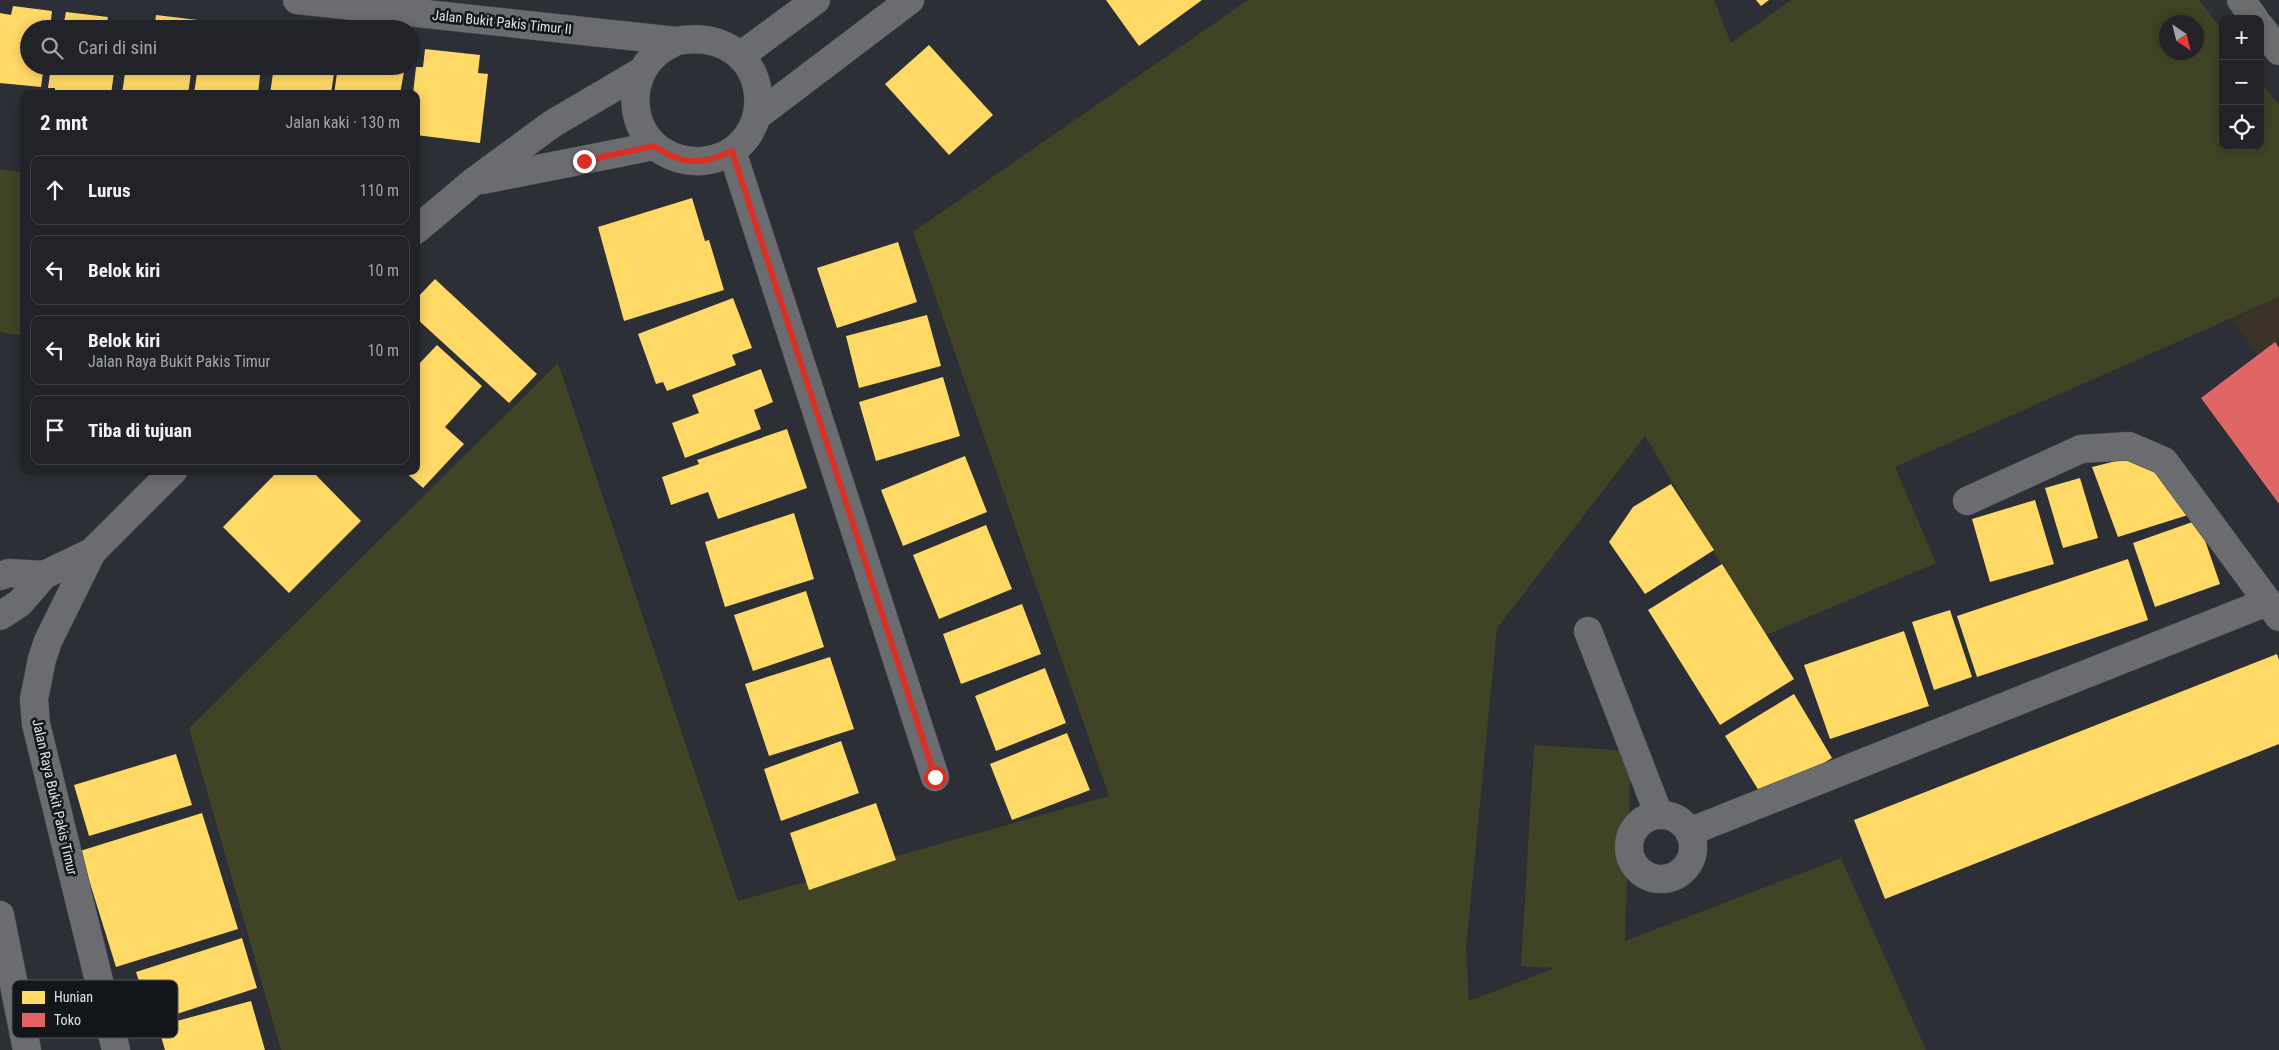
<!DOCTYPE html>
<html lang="id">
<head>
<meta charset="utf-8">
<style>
  :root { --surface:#212328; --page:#292b30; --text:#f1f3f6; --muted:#a2a4a8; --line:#3e4045 }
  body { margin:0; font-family:"Roboto Condensed",sans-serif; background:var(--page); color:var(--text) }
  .controls { position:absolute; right:15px; top:15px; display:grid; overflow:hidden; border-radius:10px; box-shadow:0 2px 12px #0003 }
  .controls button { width:45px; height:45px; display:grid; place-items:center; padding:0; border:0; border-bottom:1px solid var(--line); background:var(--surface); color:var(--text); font:25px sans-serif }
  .compass { position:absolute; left:2159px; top:15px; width:45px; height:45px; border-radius:50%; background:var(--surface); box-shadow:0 2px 12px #0003; rotate:145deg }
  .stop { position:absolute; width:15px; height:15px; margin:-11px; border:4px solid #d93025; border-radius:50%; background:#fff }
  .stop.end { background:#d93025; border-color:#fff; box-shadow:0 1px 5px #0008 }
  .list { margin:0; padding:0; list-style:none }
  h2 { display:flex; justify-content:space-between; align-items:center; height:65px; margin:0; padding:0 20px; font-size:21px }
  h2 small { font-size:16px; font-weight:400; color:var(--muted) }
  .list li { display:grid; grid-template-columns:32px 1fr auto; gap:15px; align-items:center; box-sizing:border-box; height:70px; margin:0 10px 10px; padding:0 10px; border:1px solid var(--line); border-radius:10px }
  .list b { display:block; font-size:19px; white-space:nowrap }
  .list p { margin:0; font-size:16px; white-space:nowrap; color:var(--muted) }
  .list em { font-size:16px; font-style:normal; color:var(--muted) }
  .icon { flex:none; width:28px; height:28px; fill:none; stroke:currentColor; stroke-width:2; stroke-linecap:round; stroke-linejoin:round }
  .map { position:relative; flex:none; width:2279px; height:1050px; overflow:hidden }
  .search { position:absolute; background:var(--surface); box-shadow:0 2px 12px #0003; left:20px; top:20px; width:400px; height:55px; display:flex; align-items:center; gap:12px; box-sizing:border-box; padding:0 18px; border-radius:28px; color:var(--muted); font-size:19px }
  .panel { position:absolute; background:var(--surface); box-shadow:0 2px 12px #0003; left:20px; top:90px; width:400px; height:385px; border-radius:10px }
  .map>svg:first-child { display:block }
  .commercial { fill:#3c3326 }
  .green { fill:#404425; fill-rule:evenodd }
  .homes { fill:#ffd966 }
  .shops { fill:#e06666 }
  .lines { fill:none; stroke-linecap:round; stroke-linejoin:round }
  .minor-casing { stroke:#494c52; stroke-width:29 }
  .secondary-casing { stroke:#494c52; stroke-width:29 }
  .minor { stroke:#6a6c70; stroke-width:28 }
  .secondary { stroke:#6b6d6e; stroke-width:28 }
  .route { stroke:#d93025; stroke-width:6 }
  .labels { text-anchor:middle; stroke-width:5; stroke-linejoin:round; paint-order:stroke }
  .street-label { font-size:14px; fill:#dfe3ea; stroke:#13161b }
  .key { fill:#13161b; stroke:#505459; stroke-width:1 }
  .key-label { font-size:14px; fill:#dfe3ea }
</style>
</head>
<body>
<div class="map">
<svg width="2279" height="1050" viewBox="0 0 2279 1050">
  <rect width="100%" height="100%" fill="#2c2f35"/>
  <!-- commercial -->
  <path class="commercial" d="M 2279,297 L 2279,384 L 2232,319 Z"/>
  <!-- green -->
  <path class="green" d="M 1248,0 L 1714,0 L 1731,43 L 1791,0 L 2199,0 L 2223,31 L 2223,146 L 2260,146 L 2260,81 L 2279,105 L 2279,297 L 1895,467 L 1936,563 L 1764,636 L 1645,436 L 1497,628 L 1466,949 L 1469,1001 L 1555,968 L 1521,966 L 1534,745 L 1631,751 L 1625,941 L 1841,858 L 1926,1050 L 281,1050 L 189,728 L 558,363 L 738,901 L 1109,796 L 913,232 ZM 2166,22 L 2196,22 L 2196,52 L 2166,52 Z
    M 0,169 L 24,173 L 24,336 L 0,332 Z"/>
  <!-- homes -->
  <path class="homes" d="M 1106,0 L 1202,0 L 1139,46 Z
    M 1756,0 L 1769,0 L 1761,6 Z
    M 13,6 L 52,11 L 50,29 L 29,29 L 29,66 L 44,66 L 41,87 L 0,83 L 0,13 L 11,15 Z
    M 66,12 L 108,17 L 106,26 L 116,29 L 56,29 L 57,20 L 64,22 Z
    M 156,15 L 198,20 L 197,29 L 154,29 Z
    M 211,23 L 244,28 L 243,29 L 210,29 Z
    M 929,45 L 993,115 L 949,155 L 885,84 Z
    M 425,49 L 480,55 L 478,73 L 488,74 L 480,143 L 416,135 L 416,94 L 413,94 L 416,67 L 423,67 Z
    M 51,66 L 115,66 L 111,94 L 55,93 L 55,88 L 48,88 Z
    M 126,66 L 192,66 L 188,94 L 122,94 Z
    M 198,66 L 261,66 L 258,94 L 194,94 Z
    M 274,66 L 335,66 L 331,94 L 270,94 Z
    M 338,66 L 405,66 L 400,94 L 334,94 Z
    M 692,198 L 705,241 L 709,240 L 724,290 L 624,321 L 598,227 Z
    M 898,242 L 917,302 L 837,328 L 817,268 Z
    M 435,279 L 537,374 L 509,403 L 416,318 L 416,299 Z
    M 733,298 L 752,348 L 732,355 L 736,365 L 667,391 L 663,382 L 656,384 L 638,334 Z
    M 927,315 L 941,366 L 859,388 L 846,336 Z
    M 437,345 L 482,386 L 445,427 L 464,444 L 423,488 L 404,471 L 416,471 L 416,367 Z
    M 761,369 L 773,402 L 754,410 L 761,429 L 685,458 L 672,423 L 699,413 L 692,395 Z
    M 943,377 L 960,436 L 876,461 L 859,402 Z
    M 787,429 L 807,488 L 718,519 L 708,492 L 671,505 L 662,477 L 699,464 L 697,460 Z
    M 965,456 L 987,512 L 903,546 L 881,490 Z
    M 2132,457 L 2176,483 L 2188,515 L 2118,537 L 2092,467 Z
    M 278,471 L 312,471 L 361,521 L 289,593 L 223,527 Z
    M 2080,478 L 2098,538 L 2063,548 L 2045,488 Z
    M 1671,484 L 1714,550 L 1645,594 L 1609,542 L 1633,507 Z
    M 2035,500 L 2054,564 L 1990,582 L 1972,519 Z
    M 794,513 L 814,579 L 725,607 L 705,542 Z
    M 2198,520 L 2220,584 L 2155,607 L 2133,543 Z
    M 986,525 L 1012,589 L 939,619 L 913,555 Z
    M 2128,559 L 2148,620 L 1977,677 L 1957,616 Z
    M 1722,564 L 1794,679 L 1720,725 L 1648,610 Z
    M 806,591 L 824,647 L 753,671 L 734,615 Z
    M 1022,604 L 1041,654 L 961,684 L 943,634 Z
    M 1950,610 L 1972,677 L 1934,690 L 1912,622 Z
    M 1904,631 L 1929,706 L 1830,739 L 1804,665 Z
    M 2277,654 L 2279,660 L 2279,744 L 1885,899 L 1854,820 Z
    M 830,657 L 854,729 L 769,756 L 745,684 Z
    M 1045,668 L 1066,723 L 996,751 L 975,696 Z
    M 1794,694 L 1832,758 L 1764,799 L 1725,736 Z
    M 1067,733 L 1090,790 L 1012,820 L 990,764 Z
    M 841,741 L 859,793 L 781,821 L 764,769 Z
    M 176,754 L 192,805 L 89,836 L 74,785 Z
    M 876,803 L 896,860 L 809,890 L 790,833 Z
    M 202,813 L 238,929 L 116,967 L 80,851 Z
    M 242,938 L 257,988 L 152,1022 L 136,972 Z
    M 251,1001 L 265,1050 L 165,1050 L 158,1026 Z"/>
  <!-- shops -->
  <path class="shops" d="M 2275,342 L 2279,348 L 2279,504 L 2201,398 Z"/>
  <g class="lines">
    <defs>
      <path id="minor" d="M 297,0 L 676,41 C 776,23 785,153 702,161 C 688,162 675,159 662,151 C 629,130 626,79 657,53 C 662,48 670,45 676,41
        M 740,56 L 816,0
        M 757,116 L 910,0
        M 732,151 L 935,777
        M 482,180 L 654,146
        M 416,230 L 473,182 L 552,124 L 642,71
        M 1967,501 L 2081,449 L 2129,446 L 2164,461 L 2279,617
        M 92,552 L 48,641 L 42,659 L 34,699 L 36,724 L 116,1050
        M 0,576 L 9,573 L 44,575
        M 0,616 L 20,603 L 44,575 L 92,552 L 173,471
        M 1588,631 L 1659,815
        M1629 847a32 32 0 1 1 64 0a32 32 0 1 1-64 0Z
        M 1689,832 L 2267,602
        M 0,915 L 27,1050"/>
      <path id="secondary" d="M 2241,0 L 2255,19
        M 2260,26 L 2279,51"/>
    </defs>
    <!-- minor casing -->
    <use href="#minor" class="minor-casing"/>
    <!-- secondary casing -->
    <use href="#secondary" class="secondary-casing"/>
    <!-- minor -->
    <use href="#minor" class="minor"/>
    <!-- secondary -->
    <use href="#secondary" class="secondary"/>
  </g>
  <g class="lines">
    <!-- route -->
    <path class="route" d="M 584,161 L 654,146 C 683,165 701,166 732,151 L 935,777"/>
  </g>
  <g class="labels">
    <!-- street labels -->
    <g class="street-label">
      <text transform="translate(502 22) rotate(6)" y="5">Jalan Bukit Pakis Timur II</text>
      <text transform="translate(55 797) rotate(77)" y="5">Jalan Raya Bukit Pakis Timur</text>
    </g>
  </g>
  <!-- legend -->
  <rect x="12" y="980" width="166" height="58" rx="8" class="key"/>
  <rect x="22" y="991" width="23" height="13" fill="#ffd966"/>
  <rect x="22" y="1013" width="23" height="14" fill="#e06666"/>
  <g class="key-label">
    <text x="54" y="1002">Hunian</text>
    <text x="54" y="1025">Toko</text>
  </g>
</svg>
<div class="controls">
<button>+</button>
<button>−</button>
<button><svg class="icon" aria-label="locate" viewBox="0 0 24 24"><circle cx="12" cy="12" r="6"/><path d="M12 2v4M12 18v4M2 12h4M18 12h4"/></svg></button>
</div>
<svg class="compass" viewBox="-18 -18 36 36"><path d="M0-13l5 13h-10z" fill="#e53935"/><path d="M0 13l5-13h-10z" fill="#a2a4a8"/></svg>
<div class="stop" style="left:935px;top:777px"></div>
<div class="stop end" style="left:584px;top:161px"></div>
<div class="search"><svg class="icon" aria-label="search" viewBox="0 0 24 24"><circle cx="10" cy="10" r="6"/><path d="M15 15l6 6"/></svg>Cari di sini</div>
<section class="panel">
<h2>2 mnt<small>Jalan kaki · 130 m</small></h2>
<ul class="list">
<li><svg class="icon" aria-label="ahead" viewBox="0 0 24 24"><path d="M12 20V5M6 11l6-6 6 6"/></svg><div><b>Lurus</b></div><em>110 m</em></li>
<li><svg class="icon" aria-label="left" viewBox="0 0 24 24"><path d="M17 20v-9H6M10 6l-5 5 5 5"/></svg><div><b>Belok kiri</b></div><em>10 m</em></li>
<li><svg class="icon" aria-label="left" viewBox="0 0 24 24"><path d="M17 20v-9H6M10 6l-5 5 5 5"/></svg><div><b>Belok kiri</b><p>Jalan Raya Bukit Pakis Timur</p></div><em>10 m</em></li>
<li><svg class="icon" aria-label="arrive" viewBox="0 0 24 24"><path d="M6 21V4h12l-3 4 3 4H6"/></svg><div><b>Tiba di tujuan</b></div></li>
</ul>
</section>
</div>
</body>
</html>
